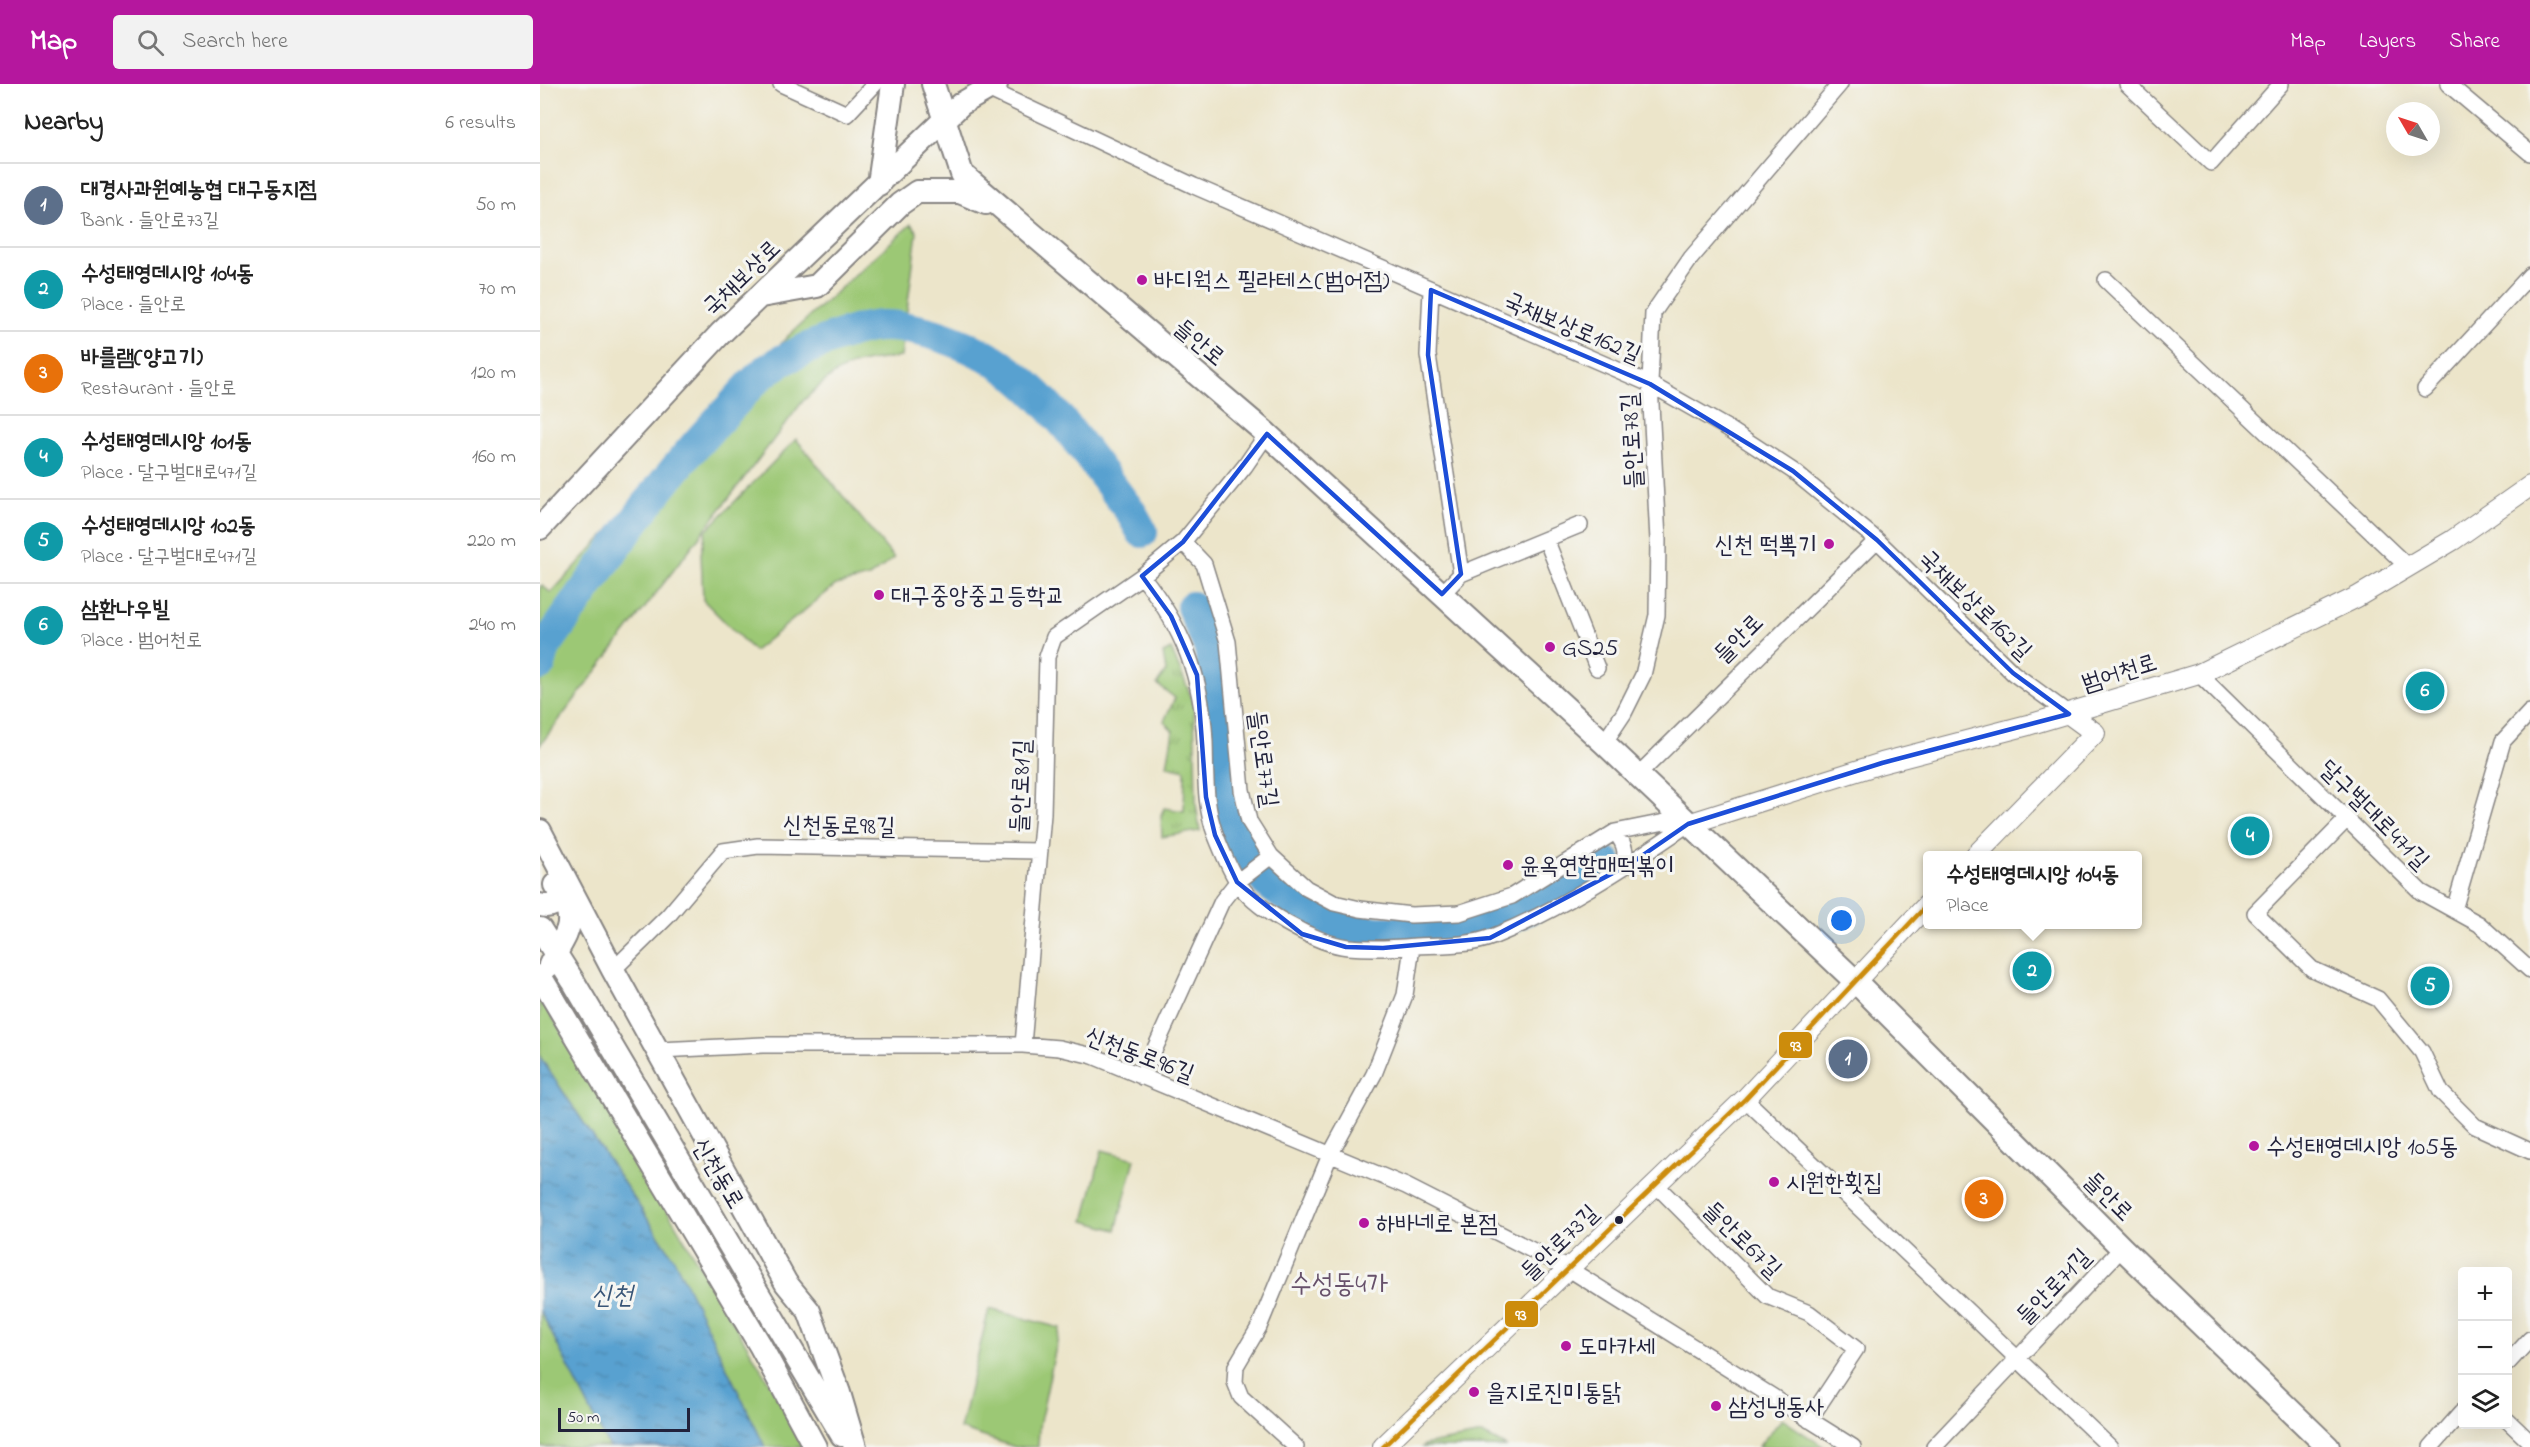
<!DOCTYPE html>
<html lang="en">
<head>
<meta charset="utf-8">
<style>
  :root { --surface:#fff; --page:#f2f2f2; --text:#222; --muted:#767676; --line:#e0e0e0; --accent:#b5179e }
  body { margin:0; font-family:"Indie Flower","Poor Story",sans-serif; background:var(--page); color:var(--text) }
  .controls { position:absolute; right:18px; bottom:18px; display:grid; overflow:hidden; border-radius:6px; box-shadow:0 6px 24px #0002 }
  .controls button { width:54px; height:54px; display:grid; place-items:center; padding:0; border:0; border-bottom:2px solid var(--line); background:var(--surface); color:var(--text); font:30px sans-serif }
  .compass { position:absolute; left:1846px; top:18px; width:54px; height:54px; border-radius:50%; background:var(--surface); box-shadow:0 6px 24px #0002; rotate:309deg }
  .scale { position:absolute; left:18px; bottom:15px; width:132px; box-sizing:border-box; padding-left:6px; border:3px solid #22223b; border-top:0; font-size:16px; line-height:21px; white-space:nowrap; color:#22223b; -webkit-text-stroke:4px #f6f6f2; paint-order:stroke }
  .you { position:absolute; left:1302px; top:837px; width:21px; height:21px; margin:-15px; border:4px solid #fff; border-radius:50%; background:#1a73e8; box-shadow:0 0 0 9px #1a73e833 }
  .badge { display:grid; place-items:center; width:39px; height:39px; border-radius:50%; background:var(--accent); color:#fff; font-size:20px; font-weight:700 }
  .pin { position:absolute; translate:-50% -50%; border:3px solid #fff; box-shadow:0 2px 6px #0006 }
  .popup { position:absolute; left:1383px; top:767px; width:219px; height:78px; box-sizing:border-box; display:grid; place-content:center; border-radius:6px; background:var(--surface); filter:drop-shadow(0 2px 4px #0005); font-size:20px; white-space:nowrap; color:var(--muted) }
  .popup b { font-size:22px; color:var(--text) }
  .popup::after { content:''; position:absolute; left:50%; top:100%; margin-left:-12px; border:12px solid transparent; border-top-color:var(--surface) }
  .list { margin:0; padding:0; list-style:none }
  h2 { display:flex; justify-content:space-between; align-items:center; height:78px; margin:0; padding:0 24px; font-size:26px }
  h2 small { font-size:20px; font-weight:400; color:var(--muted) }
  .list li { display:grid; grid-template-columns:39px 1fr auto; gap:18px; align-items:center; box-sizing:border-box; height:84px; padding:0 24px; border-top:2px solid var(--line) }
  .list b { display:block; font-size:22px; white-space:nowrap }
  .list p { margin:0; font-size:20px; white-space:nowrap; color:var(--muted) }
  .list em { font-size:20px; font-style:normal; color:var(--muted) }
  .icon { flex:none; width:33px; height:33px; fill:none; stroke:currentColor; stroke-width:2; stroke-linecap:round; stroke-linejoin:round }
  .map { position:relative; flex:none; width:1990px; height:1363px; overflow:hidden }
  header { display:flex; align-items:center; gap:36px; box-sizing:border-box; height:84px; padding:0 30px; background:var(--accent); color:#fff }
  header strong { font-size:28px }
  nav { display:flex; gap:33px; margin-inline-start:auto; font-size:21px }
  .search { width:420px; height:54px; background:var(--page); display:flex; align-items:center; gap:15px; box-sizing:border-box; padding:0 21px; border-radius:6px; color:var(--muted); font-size:22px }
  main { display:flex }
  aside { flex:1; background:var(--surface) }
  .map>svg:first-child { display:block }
  .grass { fill:url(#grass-tufts); stroke:#5f7558; stroke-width:1.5 }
  .green { fill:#9cc875; stroke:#5f7558; stroke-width:1.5 }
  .water { fill:url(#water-ripples); stroke:#3e6286; stroke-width:1.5 }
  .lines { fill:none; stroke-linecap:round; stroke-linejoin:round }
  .river { stroke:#59a1d0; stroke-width:32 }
  .minor-casing { stroke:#878482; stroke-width:18 }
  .tertiary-casing { stroke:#878482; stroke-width:22 }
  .secondary-casing { stroke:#878482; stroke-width:26 }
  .minor { stroke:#fff; stroke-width:15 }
  .tertiary { stroke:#fff; stroke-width:20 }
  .secondary { stroke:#fff; stroke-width:22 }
  .bus-1-casing { stroke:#f6f6f2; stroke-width:9 }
  .bus-1 { stroke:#cc8c0c; stroke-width:4.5 }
  .marked { fill:none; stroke:#1d4ed8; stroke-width:4.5; stroke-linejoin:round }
  .poi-dot { fill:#b5179e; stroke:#f6f6f2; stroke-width:2 }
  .bus-dot { fill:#22223b; stroke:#f6f6f2; stroke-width:2 }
  .labels { text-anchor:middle; stroke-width:6; stroke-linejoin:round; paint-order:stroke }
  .street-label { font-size:24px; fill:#22223b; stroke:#f6f6f2 }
  .poi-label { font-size:24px; fill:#22223b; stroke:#f6f6f2; text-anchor:start }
  .water-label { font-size:26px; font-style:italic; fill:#385577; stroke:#f6f6f2 }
  .quarter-label { font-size:27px; fill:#67516b; stroke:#f6f6f2 }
  .line-badge { stroke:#f6f6f2; stroke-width:2 }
  .badge-label { font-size:16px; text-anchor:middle; font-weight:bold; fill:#fff }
</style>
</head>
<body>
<header>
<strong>Map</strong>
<div class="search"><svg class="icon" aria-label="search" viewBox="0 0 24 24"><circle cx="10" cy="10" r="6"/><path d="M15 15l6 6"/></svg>Search here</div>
<nav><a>Map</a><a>Layers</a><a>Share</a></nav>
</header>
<main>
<aside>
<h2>Nearby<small>6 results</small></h2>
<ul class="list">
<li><span class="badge" style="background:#5c6f8a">1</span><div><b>대경사과원예농협 대구동지점</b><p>Bank · 들안로73길</p></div><em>50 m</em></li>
<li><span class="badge" style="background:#0f9aa8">2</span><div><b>수성태영데시앙 104동</b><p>Place · 들안로</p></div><em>70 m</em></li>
<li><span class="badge" style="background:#e8710a">3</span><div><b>바를램(양고기)</b><p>Restaurant · 들안로</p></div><em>120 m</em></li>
<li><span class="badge" style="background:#0f9aa8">4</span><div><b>수성태영데시앙 101동</b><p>Place · 달구벌대로471길</p></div><em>160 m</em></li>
<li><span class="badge" style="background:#0f9aa8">5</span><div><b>수성태영데시앙 102동</b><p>Place · 달구벌대로471길</p></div><em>220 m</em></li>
<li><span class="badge" style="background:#0f9aa8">6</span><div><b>삼환나우빌</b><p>Place · 범어천로</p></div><em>240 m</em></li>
</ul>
</aside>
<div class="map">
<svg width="1990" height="1363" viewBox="0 0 1990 1363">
  <defs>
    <pattern id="grass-tufts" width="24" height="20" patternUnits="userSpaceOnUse" patternTransform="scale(1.5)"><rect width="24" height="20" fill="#9cc875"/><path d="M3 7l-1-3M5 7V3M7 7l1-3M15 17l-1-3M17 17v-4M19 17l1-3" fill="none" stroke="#7fa261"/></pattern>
    <pattern id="water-ripples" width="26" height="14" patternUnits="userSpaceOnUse" patternTransform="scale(1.5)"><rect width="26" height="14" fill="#59a1d0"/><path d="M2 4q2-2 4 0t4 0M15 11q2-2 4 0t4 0" fill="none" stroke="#4983aa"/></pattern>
  </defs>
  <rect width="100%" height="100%" fill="#f6f6f2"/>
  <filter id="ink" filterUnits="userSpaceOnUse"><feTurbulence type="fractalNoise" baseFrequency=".0167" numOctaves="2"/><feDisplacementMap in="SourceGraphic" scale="12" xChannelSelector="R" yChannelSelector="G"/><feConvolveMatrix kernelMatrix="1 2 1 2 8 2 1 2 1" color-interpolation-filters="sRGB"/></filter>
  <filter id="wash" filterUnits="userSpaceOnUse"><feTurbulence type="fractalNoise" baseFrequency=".008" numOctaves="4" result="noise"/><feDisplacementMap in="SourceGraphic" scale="24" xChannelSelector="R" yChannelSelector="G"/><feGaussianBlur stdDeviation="1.35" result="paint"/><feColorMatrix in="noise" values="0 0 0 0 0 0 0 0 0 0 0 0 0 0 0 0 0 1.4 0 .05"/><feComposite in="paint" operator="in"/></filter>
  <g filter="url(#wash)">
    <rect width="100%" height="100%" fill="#ece5ca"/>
    <!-- grass -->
    <path class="grass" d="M 631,565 L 654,619 L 656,720 L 660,747 L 622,753 L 621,731 L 624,724 L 644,727 L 645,686 L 627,682 L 633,647 L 624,637 L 635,614 L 617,600 L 626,587 L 623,569 Z"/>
    <!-- green -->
    <path class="green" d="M 371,140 L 377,148 L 361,273 C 308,279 302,280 263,317 L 0,661 L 0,503 L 2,501 L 11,509 L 248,252 Z
      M 256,355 L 354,474 L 329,493 L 296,501 L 214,567 L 163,516 L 161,470 L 166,447 Z
      M 0,912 L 233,1305 L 263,1363 L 225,1363 L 133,1173 L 0,973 Z
      M 562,1066 L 595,1075 L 576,1146 L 544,1137 Z
      M 449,1225 L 520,1244 L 499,1343 L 498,1363 L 475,1363 L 420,1345 Z
      M 0,1226 L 69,1363 L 0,1363 Z
      M 1242,1335 L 1284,1363 L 1218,1363 Z
      M 942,1350 L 967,1363 L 882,1363 L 884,1361 Z"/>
    <!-- water -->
    <path class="water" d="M 0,973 L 133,1173 L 225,1363 L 69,1363 L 0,1226 Z"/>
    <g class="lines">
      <!-- river -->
      <path class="river" d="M 652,523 L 670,565 L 687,715 L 696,753 L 726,798 L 747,814 L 774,830 L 805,843 L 838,848 L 924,846 L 963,837 L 1000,819 L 1067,779
        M 0,581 L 5,563 C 62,483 116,400 185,329 C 199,315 213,295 230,284 C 254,268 315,242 344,242 C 385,242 442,265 474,290 C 521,327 555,382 591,428 L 602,448"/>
    </g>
  </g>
  <g filter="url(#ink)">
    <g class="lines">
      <defs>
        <path id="minor" d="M 241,0 L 307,30 L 335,0
          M 1587,0 L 1671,79 L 1741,0
          M 1908,0 L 1990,69
          M 450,6 L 654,102 L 1110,300 L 1189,345 L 1253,387 L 1337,456 L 1473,589 L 1529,630
          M 1566,196 L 1868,483
          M 891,206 L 888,271 L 921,490 L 902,510
          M 1885,305 L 1990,191
          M 1006,455 L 1057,584
          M 643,458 L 664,480 L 688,558 L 702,706 L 709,737 L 731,772 L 766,804 L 794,819 L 820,825 L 871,831 L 919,829 L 972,812 L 1075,748 L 1125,738 L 1148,740
          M 921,490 L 1040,441
          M 602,492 C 643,544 662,592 665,658 C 666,690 664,722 676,752 C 682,767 689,784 697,797 C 713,825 777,860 808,863 C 830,865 853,864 876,862 C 900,861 929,862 952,853 C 1022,825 1087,782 1148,740
          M 1659,590 L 1881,808 L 1939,840 L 1990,886
          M 1064,659 L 1084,629 L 1103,591 L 1117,531 L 1118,456 L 1110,300 L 1113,229 L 1151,174 L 1300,0
          M 1098,691 L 1337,456
          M 1808,734 L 1715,829 L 1772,885 L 1838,915 L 1882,968 L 1901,1008 L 1935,1042 L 1990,1067
          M 1075,748 C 1086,761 1089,772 1078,786
          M 1914,826 L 1963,657 L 1990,628
          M 73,886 L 128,832 L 183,767 L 218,762 L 500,767
          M 483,961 L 503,730 L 507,573 L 514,553 L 602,492 L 643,458 L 705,382 L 727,350
          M 119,966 L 223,961 L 483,961 L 519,964 L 553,972 L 866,1102 L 1029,1185 L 1313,1363
          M 602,993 L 682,817 L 697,798 L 731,772
          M 1205,1015 L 1570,1363
          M 1116,1101 L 1227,1212 L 1269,1229 L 1316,1265 L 1269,1336
          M 1968,1279 L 1990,1255
          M 1968,1337 L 1990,1358
          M 756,1363 L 701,1313 L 695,1298 L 696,1282 L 719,1243 L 790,1071 L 834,990 L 865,911 L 872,863
          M 1394,1363 L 1582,1164
          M 1891,1363 L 1922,1328"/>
        <path id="tertiary" d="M 1148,740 L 1342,679 L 1488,641 L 1659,590 L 1817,513 L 1913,456 L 1990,402
          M 1435,772 L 1555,649 L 1529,630
          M 843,1363 L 1205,1015 L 1387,821"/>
        <path id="secondary" d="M 393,0 L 422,90 L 727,350 L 1064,659 L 1314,896 L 1582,1164 L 1788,1363
          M 339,100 L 353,0
          M 221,212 L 277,202 L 360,120 L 377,108 L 420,108 L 446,119
          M 0,444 L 180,250 L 421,20 L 456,0
          M 0,747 L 73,886 L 246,1199 L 269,1227 L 299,1309 L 315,1363
          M 0,821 C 11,824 16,820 22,811 L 15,801
          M 0,845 L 33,897 L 302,1351
          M 10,881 C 24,850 38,844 22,811
          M 0,892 L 220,1261 L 275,1363"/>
      </defs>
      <!-- minor casing -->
      <use href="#minor" class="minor-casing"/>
      <!-- tertiary casing -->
      <use href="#tertiary" class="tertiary-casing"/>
      <!-- secondary casing -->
      <use href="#secondary" class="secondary-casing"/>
      <!-- minor -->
      <use href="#minor" class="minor"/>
      <!-- tertiary -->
      <use href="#tertiary" class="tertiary"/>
      <!-- secondary -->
      <use href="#secondary" class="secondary"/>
      <defs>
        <path id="bus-1" d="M 843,1363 L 1205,1015 L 1387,821"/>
      </defs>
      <!-- bus-1 casing -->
      <use href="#bus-1" class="bus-1-casing"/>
      <!-- bus-1 -->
      <use href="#bus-1" class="bus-1"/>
    </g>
  </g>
  <!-- marked area -->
  <path class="marked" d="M 891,206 L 1110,300 L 1253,387 L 1337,456 L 1473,589 L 1529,630 L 1342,679 L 1148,740 L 1090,780 L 950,854 L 843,864 L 806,863 L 762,850 L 697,798 L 675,751 L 666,713 L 657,591 L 631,532 L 602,492 L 643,458 L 727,350 L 902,510 L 921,490 L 888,271 Z"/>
  <!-- markers -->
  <g class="poi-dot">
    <circle cx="602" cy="196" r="6"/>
    <circle cx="1289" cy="460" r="6"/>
    <circle cx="339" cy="511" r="6"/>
    <circle cx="1010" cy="563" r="6"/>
    <circle cx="968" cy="781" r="6"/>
    <circle cx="1714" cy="1062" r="6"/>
    <circle cx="1234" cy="1098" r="6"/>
    <circle cx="824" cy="1139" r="6"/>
    <circle cx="1026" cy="1262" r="6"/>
    <circle cx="934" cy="1308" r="6"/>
    <circle cx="1176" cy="1322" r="6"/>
  </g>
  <circle class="bus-dot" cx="1079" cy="1136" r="5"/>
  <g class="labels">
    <!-- street labels -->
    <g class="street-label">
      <text transform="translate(201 193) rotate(-44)" y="8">국채보상로</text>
      <text transform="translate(1033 243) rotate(23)" y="8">국채보상로162길</text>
      <text transform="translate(660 258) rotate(40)" y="8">들안로</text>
      <text transform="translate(1091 357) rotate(-93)" y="8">들안로78길</text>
      <text transform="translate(1436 520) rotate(44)" y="8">국채보상로162길</text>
      <text transform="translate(1198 554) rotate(-45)" y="8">들안로</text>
      <text transform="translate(1579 588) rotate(-17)" y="8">범어천로</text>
      <text transform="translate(724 675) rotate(82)" y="8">들안로77길</text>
      <text transform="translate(480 702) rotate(-88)" y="8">들안로81길</text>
      <text transform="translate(1835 730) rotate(45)" y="8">달구벌대로471길</text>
      <text transform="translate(299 741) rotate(1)" y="8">신천동로98길</text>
      <text transform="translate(600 970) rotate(21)" y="8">신천동로96길</text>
      <text transform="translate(179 1089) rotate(59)" y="8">신천동로</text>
      <text transform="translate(1569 1112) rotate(45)" y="8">들안로</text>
      <text transform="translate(1203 1155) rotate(44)" y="8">들안로67길</text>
      <text transform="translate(1019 1158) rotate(-44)" y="8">들안로73길</text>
      <text transform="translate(1513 1202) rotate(-46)" y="8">들안로71길</text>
    </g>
    <!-- poi labels -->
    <g class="poi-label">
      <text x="614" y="204">바디웍스 필라테스(범어점)</text>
      <text x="1277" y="468" text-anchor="end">신천 떡뽁기</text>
      <text x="351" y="519">대구중앙중고등학교</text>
      <text x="1022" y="571">GS25</text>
      <text x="980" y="789">윤옥연할매떡볶이</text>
      <text x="1726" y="1070">수성태영데시앙 105동</text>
      <text x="1246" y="1106">시원한횟집</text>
      <text x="836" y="1147">하바네로 본점</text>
      <text x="1038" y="1270">도마카세</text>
      <text x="946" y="1316">을지로진미통닭</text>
      <text x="1188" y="1330">삼성냉동사</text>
    </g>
    <!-- water labels -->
    <g class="water-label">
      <text x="72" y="1219">신천</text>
    </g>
    <!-- quarter labels -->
    <g class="quarter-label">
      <text x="799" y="1208">수성동4가</text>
    </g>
  </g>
  <g class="line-badge">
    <rect x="1238" y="947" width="35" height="28" rx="6" fill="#cc8c0c"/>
    <rect x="964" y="1216" width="35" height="28" rx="6" fill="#cc8c0c"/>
  </g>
  <g class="badge-label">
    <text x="1256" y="967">93</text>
    <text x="981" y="1236">93</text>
  </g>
</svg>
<div class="controls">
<button>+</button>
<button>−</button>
<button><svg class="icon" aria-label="layers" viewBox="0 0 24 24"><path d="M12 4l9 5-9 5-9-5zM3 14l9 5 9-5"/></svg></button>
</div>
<svg class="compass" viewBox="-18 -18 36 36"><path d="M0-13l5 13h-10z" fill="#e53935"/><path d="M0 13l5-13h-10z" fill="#767676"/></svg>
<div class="scale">50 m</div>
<div class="you"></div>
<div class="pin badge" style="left:1308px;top:975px;background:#5c6f8a">1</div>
<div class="pin badge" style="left:1492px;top:887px;background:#0f9aa8">2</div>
<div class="popup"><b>수성태영데시앙 104동</b>Place</div>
<div class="pin badge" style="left:1444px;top:1115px;background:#e8710a">3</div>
<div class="pin badge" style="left:1710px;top:752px;background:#0f9aa8">4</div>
<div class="pin badge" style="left:1890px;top:902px;background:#0f9aa8">5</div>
<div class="pin badge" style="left:1885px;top:607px;background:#0f9aa8">6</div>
</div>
</main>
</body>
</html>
